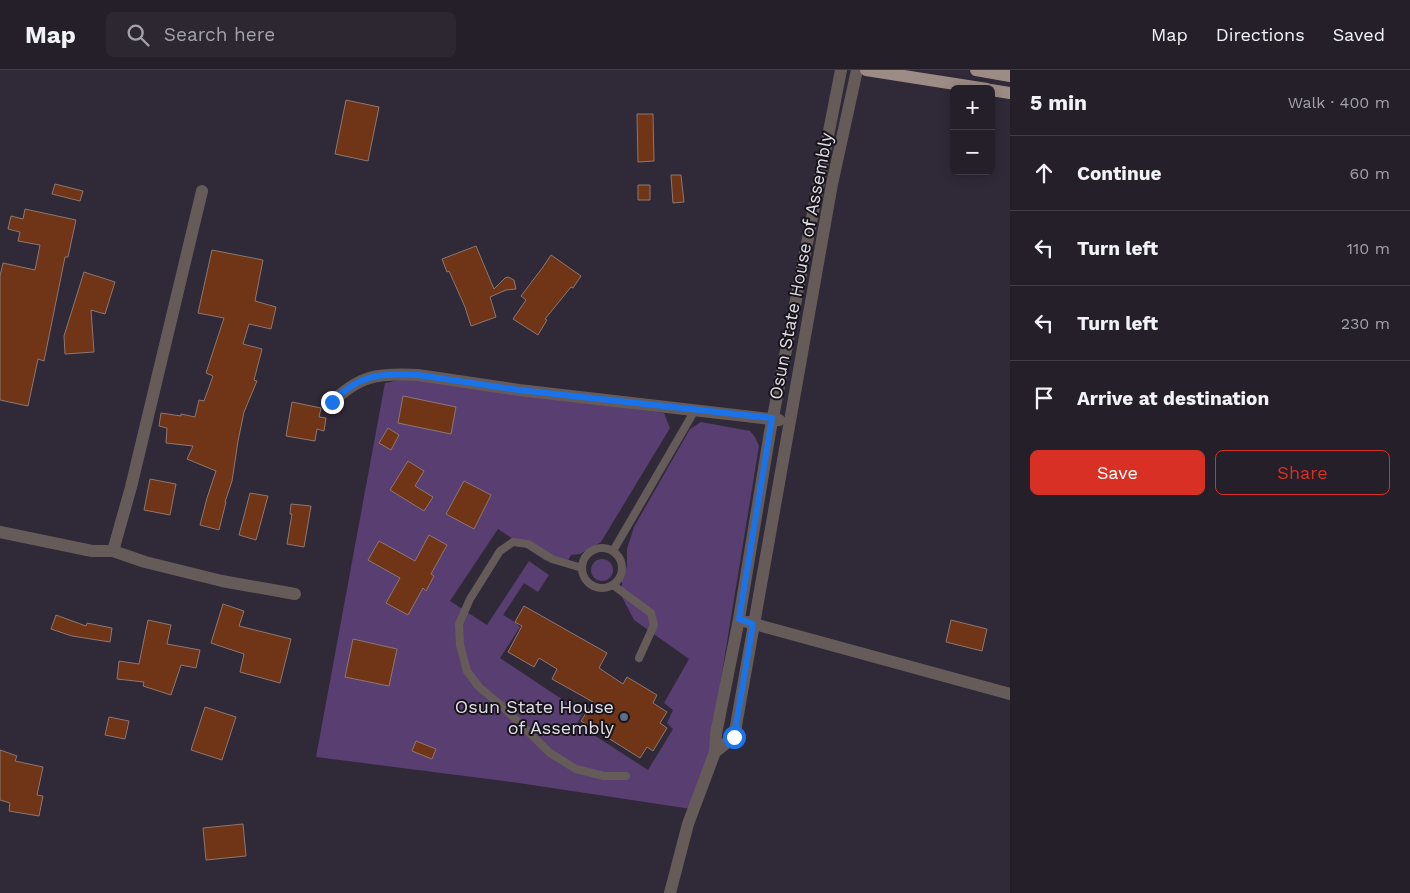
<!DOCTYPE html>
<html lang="en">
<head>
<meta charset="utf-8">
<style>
  :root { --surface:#241f29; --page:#2c2731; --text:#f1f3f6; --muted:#a3a2a8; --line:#413d46; --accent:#d93025 }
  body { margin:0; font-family:"Work Sans",sans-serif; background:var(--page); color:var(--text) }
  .controls { position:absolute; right:15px; top:15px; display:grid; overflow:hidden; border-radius:8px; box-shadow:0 2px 12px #0003 }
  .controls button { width:45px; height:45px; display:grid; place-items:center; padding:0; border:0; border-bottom:1px solid var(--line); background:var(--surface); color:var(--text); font:25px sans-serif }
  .stop { position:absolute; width:15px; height:15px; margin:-11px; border:4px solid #1a73e8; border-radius:50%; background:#fff }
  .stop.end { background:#1a73e8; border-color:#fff; box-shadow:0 1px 5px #0008 }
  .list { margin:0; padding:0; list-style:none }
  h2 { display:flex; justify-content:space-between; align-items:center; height:65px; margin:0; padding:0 20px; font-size:21px }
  h2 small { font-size:16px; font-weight:400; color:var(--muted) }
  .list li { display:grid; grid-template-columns:32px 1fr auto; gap:15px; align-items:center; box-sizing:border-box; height:75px; padding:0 20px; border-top:1px solid var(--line) }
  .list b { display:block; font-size:19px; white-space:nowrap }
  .list em { font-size:16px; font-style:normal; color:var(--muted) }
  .actions { display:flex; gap:10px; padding:15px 20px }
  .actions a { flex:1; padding:11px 0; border:1px solid var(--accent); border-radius:8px; text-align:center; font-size:18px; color:var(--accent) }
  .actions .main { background:var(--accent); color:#fff }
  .icon { flex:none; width:28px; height:28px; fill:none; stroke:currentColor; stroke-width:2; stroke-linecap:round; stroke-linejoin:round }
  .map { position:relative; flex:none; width:1010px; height:823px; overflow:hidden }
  header { display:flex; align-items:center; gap:30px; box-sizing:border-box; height:70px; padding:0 25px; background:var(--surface); border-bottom:1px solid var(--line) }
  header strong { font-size:24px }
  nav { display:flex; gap:28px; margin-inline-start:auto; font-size:18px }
  .search { width:350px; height:45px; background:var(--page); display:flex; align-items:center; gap:12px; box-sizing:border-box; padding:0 18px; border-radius:8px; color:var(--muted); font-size:19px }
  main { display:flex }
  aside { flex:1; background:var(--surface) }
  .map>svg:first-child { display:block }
  .green { fill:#593e72 }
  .building { fill:#703417; stroke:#8c7870 }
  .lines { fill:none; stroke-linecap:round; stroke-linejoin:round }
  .lane { stroke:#655c59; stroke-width:8 }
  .street { stroke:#655c59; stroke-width:12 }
  .primary { stroke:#9d8b85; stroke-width:12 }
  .route { stroke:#1a73e8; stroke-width:6 }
  .service-dot { fill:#5c6f8a; stroke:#16131a; stroke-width:2 }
  .labels { text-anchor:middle; stroke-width:4; stroke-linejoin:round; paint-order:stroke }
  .street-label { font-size:18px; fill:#e1dce6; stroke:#16131a }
  .poi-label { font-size:18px; fill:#e1dce6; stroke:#16131a; text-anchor:end }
</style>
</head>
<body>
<header>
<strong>Map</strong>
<div class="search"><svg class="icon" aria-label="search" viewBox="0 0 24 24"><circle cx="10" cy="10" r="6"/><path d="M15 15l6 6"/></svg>Search here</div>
<nav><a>Map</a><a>Directions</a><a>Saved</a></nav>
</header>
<main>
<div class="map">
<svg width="1010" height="823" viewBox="0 0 1010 823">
  <rect width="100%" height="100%" fill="#302937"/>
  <!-- green -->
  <path class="green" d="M 408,308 L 664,343 L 670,358 L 601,472 L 580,484 L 571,485 L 566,494 L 551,484 L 546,491 L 498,459 L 450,531 L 487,555 L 529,491 L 549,505 L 538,522 L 524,513 L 503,545 L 515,552 L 520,557 L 500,588 L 554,624 L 583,642 L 577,654 L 648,700 L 673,659 L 667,653 L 673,640 L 664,633 L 689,589 L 634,550 L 622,527 L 622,509 L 627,496 L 627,479 L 634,457 L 690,359 L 701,352 L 750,361 L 755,367 L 759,376 L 712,664 L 713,674 L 691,739 L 519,713 L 316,687 L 385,313 Z
    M591 500a11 11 0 1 1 22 0a11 11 0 1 1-22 0Z"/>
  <!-- building -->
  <path class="building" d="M 346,30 L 379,37 L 368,91 L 335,84 Z
    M 637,44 L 653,44 L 654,91 L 638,92 Z
    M 671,105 L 681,105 L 684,132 L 673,133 Z
    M 55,114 L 83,121 L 80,131 L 52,124 Z
    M 638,115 L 650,115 L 650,130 L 638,130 Z
    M 25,139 L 76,150 L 68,187 L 65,187 L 44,291 L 38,289 L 28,336 L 0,330 L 0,206 L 3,193 L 35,200 L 40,175 L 18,171 L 20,162 L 8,159 L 11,146 L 23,149 Z
    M 476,176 L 494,219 L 505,208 L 508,207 L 514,210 L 516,219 L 506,220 L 490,227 L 496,247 L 471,256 L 465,237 L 449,201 L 447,202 L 442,189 Z
    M 212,180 L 263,190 L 255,231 L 276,237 L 271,259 L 249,254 L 243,274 L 262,279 L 254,310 L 257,311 L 244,342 L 238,371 L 232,411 L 225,432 L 226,432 L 219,460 L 200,455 L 207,428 L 216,401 L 187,389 L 193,376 L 166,373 L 167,358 L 159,356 L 161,343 L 181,346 L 181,344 L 195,347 L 199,330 L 204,331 L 213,306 L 206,303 L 224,248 L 198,243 Z
    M 551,185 L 581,206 L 573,218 L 571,217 L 545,249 L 547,250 L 538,265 L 513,249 L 526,230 L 521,226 L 543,197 Z
    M 84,202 L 115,212 L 105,244 L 91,240 L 94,282 L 65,284 L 64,266 Z
    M 403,326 L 456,337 L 451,364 L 398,353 Z
    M 292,332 L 321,338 L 319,347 L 326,348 L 324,361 L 317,359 L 315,371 L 286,366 Z
    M 388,358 L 399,365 L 391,380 L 379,373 Z
    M 408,391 L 424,401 L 415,416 L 433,427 L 424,441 L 390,420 Z
    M 150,409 L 176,414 L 170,445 L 144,440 Z
    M 464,411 L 491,425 L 474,459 L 446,444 Z
    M 250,423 L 268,426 L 256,470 L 239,465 Z
    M 291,434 L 311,436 L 304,477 L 287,474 L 292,444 L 290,444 Z
    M 429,465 L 447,475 L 431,504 L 434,506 L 426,521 L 423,518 L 408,545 L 386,533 L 400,508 L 368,490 L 379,471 L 415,491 Z
    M 223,534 L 244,541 L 239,556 L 291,569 L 280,613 L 240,602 L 244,584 L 211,573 Z
    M 524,536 L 607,583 L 599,598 L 623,614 L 627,607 L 657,625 L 653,633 L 667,642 L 660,653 L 667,658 L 653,681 L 647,677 L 640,688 L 581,651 L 593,632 L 552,609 L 557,599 L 539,588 L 534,597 L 508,582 L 522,556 L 515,552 Z
    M 56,545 L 86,556 L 87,553 L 112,558 L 110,572 L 72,566 L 51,559 Z
    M 148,550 L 171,555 L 167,574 L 200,580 L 196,598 L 181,595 L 171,625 L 143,616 L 144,612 L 117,609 L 119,591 L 139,594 Z
    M 951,550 L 987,559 L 982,581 L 946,572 Z
    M 353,569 L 397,579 L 389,616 L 345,607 Z
    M 205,637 L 236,647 L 222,690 L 191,680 Z
    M 109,647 L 129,651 L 125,669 L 105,665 Z
    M 416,671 L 436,679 L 432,689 L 412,681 Z
    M 0,680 L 17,686 L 15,691 L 43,697 L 37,725 L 43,726 L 39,746 L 9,741 L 10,733 L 0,730 Z
    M 243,754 L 246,786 L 206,790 L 203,758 Z"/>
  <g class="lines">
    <!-- lane -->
    <path class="lane" d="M582 498a20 20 0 1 1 40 0a20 20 0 1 1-40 0Z
      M 613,481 L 695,340
      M 582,498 L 552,489 L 528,474 L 513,472 L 500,481 L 470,529 L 459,554 L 460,575 L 467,601 L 479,617 L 503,637 L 550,683 L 576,699 L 604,706 L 626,706
      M 613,515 L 651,543 L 654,555 L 639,588"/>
    <!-- street -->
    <path class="street" d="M 329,335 C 359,305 377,303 418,305 L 519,320 L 779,350
      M 0,462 L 92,481 L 113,481 L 145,492 L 222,511 L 295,524
      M 113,481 L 131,417 L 202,121
      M 747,552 L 1010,624
      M 715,682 L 734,667 L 832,114 L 857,0
      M 670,823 L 688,754 L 715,682 L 716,664 L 739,549 L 770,362 L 841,0"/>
    <!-- primary -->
    <path class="primary" d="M 866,0 L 987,19
      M 976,0 L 1010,6
      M 991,20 L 1010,23"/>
  </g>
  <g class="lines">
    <!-- route -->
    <path class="route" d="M 332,332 C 359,304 381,303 418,305 L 519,320 L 772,348 L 739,549 L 753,554 L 734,667"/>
  </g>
  <!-- markers -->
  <circle class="service-dot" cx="624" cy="647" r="5"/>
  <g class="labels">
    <!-- street labels -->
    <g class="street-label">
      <text transform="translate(801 196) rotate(-79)" y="6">Osun State House of Assembly</text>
    </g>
    <!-- poi labels -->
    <g class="poi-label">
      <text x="614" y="643">Osun State House<tspan x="614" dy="21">of Assembly</tspan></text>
    </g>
  </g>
</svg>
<div class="controls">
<button>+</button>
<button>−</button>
</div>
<div class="stop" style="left:734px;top:667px"></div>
<div class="stop end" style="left:332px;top:332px"></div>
</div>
<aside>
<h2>5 min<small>Walk · 400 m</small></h2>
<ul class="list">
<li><svg class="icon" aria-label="ahead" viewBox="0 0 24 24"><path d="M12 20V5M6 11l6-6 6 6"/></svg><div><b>Continue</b></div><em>60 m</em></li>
<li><svg class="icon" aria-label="left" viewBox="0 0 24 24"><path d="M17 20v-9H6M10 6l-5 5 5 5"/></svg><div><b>Turn left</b></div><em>110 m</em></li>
<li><svg class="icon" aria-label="left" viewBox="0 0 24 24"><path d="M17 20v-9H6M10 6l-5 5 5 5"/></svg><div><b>Turn left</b></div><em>230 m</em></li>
<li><svg class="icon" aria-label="arrive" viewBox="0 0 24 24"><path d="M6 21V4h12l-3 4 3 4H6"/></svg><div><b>Arrive at destination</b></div></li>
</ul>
<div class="actions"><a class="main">Save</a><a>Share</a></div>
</aside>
</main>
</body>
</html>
